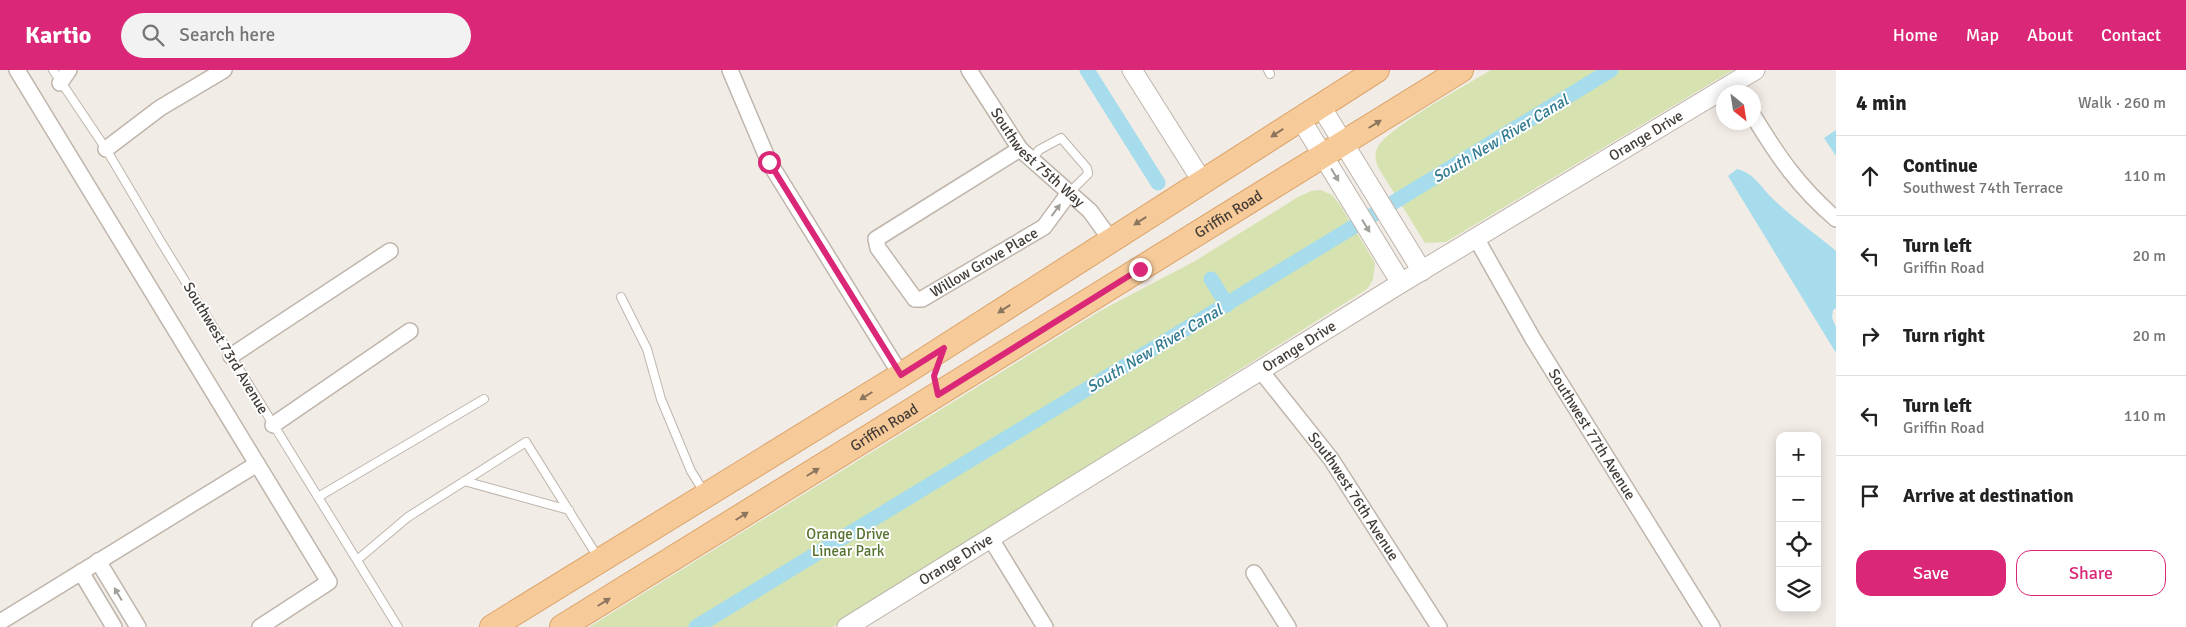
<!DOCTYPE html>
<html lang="en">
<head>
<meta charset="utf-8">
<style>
  :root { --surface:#fff; --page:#f2f2f2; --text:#222; --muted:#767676; --line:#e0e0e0; --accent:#db2777 }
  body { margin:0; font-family:Signika,sans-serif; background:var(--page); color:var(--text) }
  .controls { position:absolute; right:15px; bottom:15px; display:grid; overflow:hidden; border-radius:10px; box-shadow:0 2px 12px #0003 }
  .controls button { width:45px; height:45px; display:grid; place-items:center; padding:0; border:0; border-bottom:1px solid var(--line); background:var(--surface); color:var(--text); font:25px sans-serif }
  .compass { position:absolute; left:1716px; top:15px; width:45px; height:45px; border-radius:50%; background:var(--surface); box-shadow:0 2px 12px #0003; rotate:150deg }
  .stop { position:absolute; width:15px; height:15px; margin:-11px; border:4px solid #db2777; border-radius:50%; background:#fff }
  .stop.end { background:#db2777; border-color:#fff; box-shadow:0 1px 5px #0008 }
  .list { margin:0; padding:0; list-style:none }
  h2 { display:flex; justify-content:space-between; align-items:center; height:65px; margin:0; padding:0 20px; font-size:21px }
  h2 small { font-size:16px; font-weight:400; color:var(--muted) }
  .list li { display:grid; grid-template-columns:32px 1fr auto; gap:15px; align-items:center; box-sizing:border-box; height:80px; padding:0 20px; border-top:1px solid var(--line) }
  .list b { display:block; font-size:19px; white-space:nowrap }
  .list p { margin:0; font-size:16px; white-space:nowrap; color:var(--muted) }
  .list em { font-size:16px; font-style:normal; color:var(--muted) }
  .actions { display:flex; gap:10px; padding:15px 20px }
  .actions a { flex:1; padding:11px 0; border:1px solid var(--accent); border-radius:15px; text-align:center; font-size:18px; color:var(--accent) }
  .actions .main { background:var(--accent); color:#fff }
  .icon { flex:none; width:28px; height:28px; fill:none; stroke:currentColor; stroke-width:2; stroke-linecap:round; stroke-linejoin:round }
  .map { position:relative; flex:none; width:1836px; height:557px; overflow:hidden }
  header { display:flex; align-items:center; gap:30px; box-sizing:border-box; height:70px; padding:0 25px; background:var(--accent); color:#fff }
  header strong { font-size:24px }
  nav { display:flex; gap:28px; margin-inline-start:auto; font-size:18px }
  .search { width:350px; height:45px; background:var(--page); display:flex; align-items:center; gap:12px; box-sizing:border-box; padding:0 18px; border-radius:28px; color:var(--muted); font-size:19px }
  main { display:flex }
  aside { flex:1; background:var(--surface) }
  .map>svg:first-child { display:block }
  .green { fill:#d6e3b1 }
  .water { fill:#a6dceb }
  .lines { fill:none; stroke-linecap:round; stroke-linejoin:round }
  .canal { stroke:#a6dceb; stroke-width:15 }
  .service-casing { stroke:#bfb5ac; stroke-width:10 }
  .minor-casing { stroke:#bfb5ac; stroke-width:18 }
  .tertiary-casing { stroke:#bfb5ac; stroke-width:21 }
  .primary-casing { stroke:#dba46b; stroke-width:26 }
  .service { stroke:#fff; stroke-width:8 }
  .minor { stroke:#fff; stroke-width:15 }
  .tertiary { stroke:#fff; stroke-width:19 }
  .primary { stroke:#f7ca9a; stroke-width:24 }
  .oneway { fill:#8c755e }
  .oneway2 { fill:#a29e9a }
  .route { stroke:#db2777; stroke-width:6 }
  .labels { text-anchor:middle; stroke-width:4; stroke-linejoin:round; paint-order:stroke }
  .street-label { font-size:15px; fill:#443c36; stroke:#fff }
  .park-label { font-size:15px; fill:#54712d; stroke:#fff }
  .water-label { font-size:16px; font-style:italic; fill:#317b91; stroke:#fff }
</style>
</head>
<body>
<header>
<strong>Kartio</strong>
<div class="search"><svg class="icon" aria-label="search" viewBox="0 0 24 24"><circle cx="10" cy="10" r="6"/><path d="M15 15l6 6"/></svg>Search here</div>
<nav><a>Home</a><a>Map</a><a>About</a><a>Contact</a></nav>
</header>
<main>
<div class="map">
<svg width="1836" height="557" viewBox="0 0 1836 557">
  <rect width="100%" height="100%" fill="#f2ece6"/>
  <!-- green -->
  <path class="green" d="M 1491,0 L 1733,0 L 1446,172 L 1425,173 L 1378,97 C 1376,91 1374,85 1377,79 C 1383,60 1470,13 1491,0 Z
    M 1321,120 L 1332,125 L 1340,135 L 1375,193 L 1373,210 L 1367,219 L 833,557 L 589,557 L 1100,241 L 1195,191 L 1298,127 L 1311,121 Z"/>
  <!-- water -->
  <path class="water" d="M 1836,60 L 1836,86 L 1824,68 Z
    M 1737,99 C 1754,103 1761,117 1772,128 C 1792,148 1815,163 1836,181 L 1836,238 L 1833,240 L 1832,248 L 1836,257 L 1836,283 L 1728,106 Z"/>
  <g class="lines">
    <!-- canal -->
    <path class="canal" d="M 1087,0 L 1158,113
      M 1211,209 L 1227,235
      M 696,557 L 1611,0"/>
    <defs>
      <path id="service" d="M 53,0 L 106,79 L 161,172 L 398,557
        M 1268,0 L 1270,4
        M 1033,88 L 1039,80 L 1061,68 L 1087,98 L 1088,104 L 1069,123
        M 621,227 L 647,279 L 661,329 L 691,401 L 704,422
        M 464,411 L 569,440
        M 318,427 L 484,329
        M 357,490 L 408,447 L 526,372 L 599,489"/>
      <g id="minor">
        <path d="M 17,0 L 329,512 L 260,557"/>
        <path d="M 730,0 L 769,92 L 901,305"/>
        <path id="s1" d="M 969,0 L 1020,79 L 1090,141 L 1111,170"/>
        <path d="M 60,13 L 69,0"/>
        <path d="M 1754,47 C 1779,88 1799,117 1836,149"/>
        <path d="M 106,79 L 160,38 L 224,0"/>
        <path id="s2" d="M 1020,79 L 876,169 L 878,178 L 915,229 L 922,229 L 1044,157 L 1069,123"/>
        <path id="s3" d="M 1476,168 L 1533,269 L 1712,557"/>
        <path d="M 231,286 L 390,181"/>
        <path id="s4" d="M 1261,301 L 1331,389 L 1439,557"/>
        <path d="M 273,355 L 410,261"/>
        <path d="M 991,469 L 1045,557"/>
        <path d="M 98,491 L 138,557"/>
        <path d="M 81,502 L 114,557"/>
        <path d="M 1254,503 L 1288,557"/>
        <path d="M 0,552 L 257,394"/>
      </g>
      <g id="tertiary">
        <path d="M 1132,0 L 1202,111"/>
        <path d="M 1320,35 L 1422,201"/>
        <path d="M 1300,48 L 1401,213"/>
        <path id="s5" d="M 847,557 L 1401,213 L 1755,0"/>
      </g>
      <g id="primary">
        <path d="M 492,557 L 901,305 L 1377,0"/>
        <path id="s6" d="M 562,557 L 1461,0"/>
      </g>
    </defs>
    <!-- service casing -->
    <use href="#service" class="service-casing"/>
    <!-- minor casing -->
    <use href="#minor" class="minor-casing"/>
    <!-- tertiary casing -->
    <use href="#tertiary" class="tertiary-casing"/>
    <!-- primary casing -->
    <use href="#primary" class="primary-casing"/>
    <!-- service -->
    <use href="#service" class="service"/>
    <!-- minor -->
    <use href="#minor" class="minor"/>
    <!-- tertiary -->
    <use href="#tertiary" class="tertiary"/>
    <!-- primary -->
    <use href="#primary" class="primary"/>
  </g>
  <!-- one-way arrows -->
  <defs><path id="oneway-solid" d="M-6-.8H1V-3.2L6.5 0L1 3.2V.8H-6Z" transform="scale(1.25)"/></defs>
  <g class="oneway">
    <use href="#oneway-solid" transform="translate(1375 54) rotate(-32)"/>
    <use href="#oneway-solid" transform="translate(1277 63) rotate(147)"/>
    <use href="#oneway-solid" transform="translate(1140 151) rotate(147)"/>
    <use href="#oneway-solid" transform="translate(1004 239) rotate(147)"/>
    <use href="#oneway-solid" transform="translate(866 326) rotate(148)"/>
    <use href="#oneway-solid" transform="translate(813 402) rotate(-32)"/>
    <use href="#oneway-solid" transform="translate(742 446) rotate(-32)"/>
    <use href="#oneway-solid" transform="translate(604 532) rotate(-32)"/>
  </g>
  <g class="oneway2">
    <use href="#oneway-solid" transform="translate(1335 105) rotate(59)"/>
    <use href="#oneway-solid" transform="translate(1056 140) rotate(-54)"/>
    <use href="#oneway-solid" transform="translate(1366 156) rotate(58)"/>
    <use href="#oneway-solid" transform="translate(118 524) rotate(-121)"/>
  </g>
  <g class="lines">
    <!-- route -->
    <path class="route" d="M 769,92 L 901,305 L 944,278 L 934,306 L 938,325 L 1140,199"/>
  </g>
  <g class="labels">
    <!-- street labels -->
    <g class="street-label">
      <text dy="5" stroke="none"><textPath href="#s5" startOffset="938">Orange Drive</textPath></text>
      <text dy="5" stroke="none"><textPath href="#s1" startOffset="112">Southwest 75th Way</textPath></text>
      <text dy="5" stroke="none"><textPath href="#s6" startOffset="784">Griffin Road</textPath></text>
      <text dy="5" stroke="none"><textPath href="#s2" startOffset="321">Willow Grove Place</textPath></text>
      <text dy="5" stroke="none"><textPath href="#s5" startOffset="532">Orange Drive</textPath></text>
      <text transform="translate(226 278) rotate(59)" y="5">Southwest 73rd Avenue</text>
      <text dy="5" stroke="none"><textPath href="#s6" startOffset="379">Griffin Road</textPath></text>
      <text dy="5" stroke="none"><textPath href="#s3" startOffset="228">Southwest 77th Avenue</textPath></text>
      <text dy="5" stroke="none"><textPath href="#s4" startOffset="156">Southwest 76th Avenue</textPath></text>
      <text dy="5" stroke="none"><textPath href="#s5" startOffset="128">Orange Drive</textPath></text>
    </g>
    <!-- park labels -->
    <g class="park-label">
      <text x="848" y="469">Orange Drive<tspan x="848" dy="17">Linear Park</tspan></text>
    </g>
    <!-- water labels -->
    <g class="water-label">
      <text transform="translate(1500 68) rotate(-31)" y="6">South New River Canal</text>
      <text transform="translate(1154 278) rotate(-31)" y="6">South New River Canal</text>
    </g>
  </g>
</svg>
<div class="controls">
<button>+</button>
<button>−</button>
<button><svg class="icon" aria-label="locate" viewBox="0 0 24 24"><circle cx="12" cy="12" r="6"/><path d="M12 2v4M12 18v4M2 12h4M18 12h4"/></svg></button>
<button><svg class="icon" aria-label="layers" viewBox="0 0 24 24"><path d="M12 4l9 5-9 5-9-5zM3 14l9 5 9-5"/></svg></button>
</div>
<svg class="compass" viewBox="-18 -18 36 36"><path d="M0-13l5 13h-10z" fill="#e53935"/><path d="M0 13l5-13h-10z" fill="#767676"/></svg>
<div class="stop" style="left:769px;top:92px"></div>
<div class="stop end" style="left:1140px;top:199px"></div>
</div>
<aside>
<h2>4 min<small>Walk · 260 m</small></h2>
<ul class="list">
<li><svg class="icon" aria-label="ahead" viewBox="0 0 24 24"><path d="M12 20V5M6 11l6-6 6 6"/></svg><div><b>Continue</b><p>Southwest 74th Terrace</p></div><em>110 m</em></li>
<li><svg class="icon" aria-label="left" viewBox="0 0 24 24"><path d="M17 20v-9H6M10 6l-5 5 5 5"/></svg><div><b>Turn left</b><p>Griffin Road</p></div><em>20 m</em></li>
<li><svg class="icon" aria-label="right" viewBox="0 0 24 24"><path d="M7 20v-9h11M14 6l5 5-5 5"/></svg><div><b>Turn right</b></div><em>20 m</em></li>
<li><svg class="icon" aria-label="left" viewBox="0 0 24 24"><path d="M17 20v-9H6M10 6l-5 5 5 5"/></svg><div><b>Turn left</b><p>Griffin Road</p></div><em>110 m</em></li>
<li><svg class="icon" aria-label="arrive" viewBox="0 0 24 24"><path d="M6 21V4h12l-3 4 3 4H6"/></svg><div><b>Arrive at destination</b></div></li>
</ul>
<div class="actions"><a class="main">Save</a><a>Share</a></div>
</aside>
</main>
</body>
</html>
